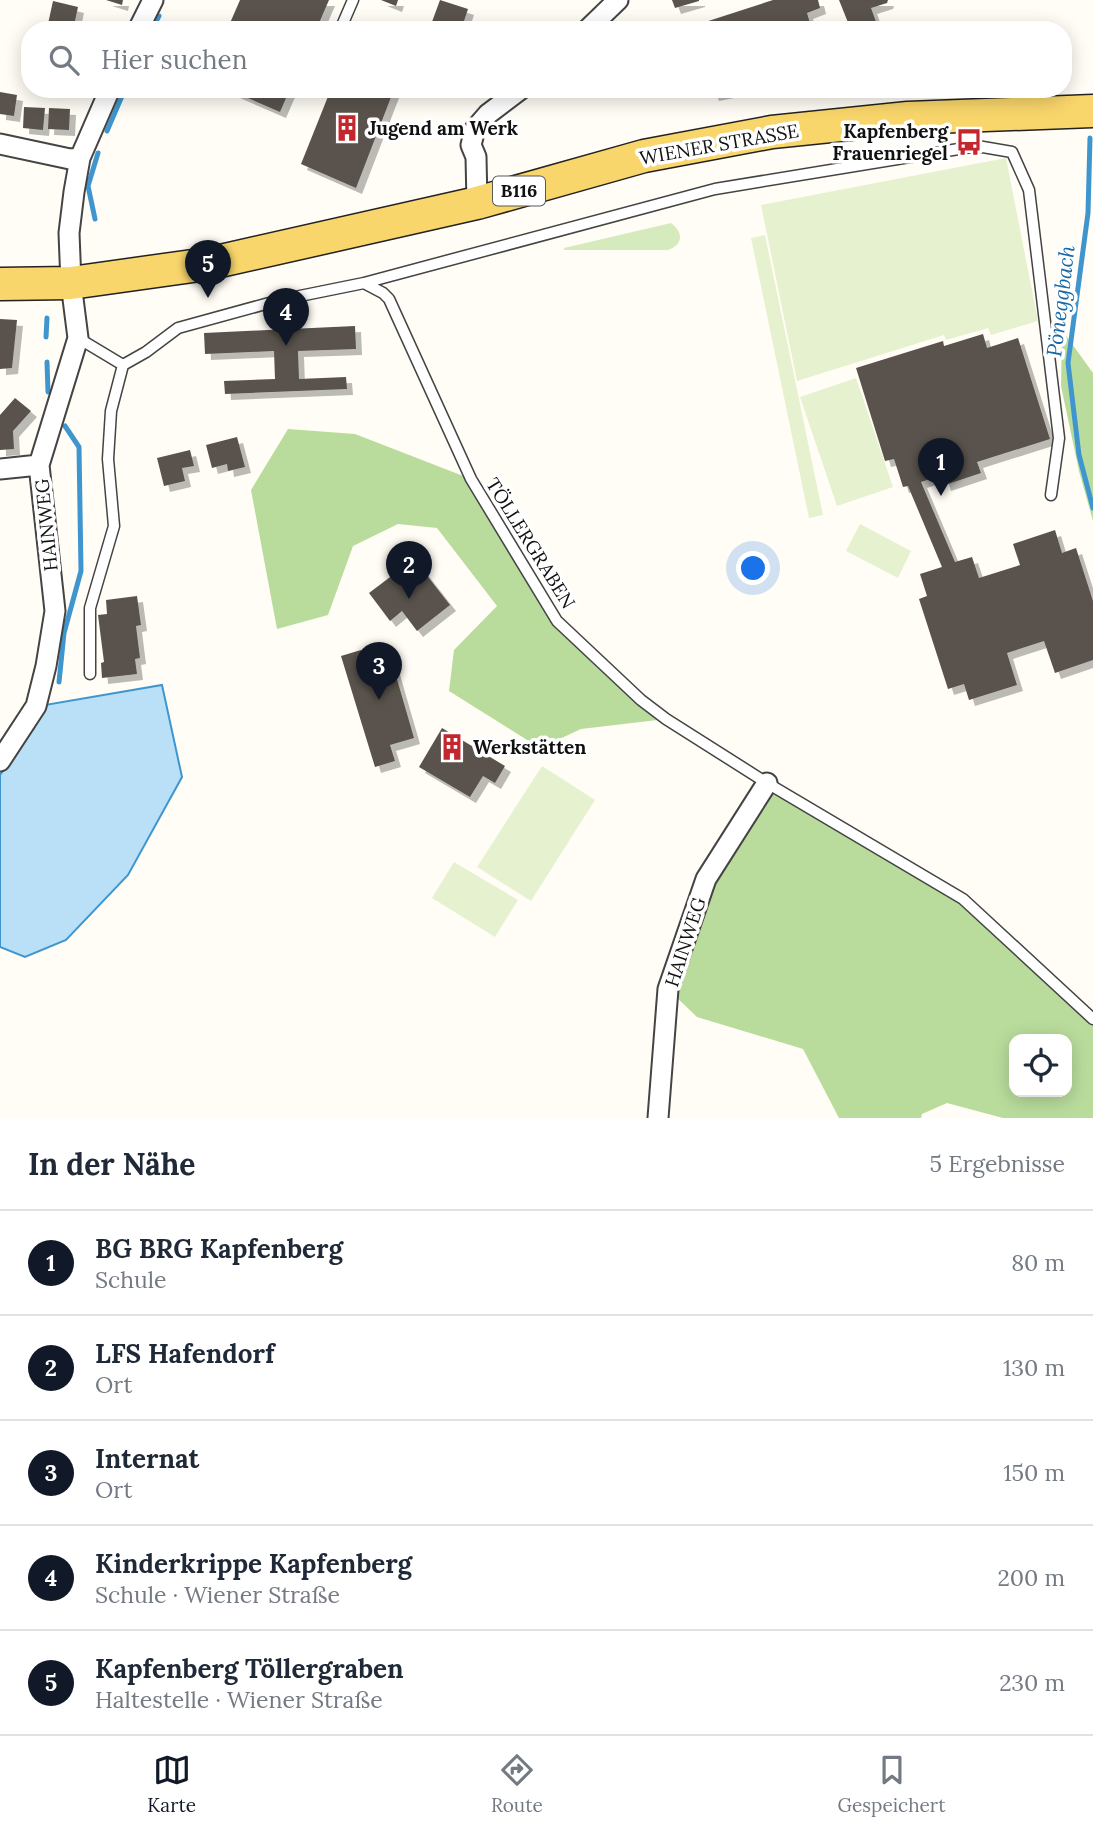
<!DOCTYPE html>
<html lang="de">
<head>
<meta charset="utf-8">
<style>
  :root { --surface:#fff; --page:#f6f6f7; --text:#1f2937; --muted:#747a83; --line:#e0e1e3; --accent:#111827 }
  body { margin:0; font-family:Lora,serif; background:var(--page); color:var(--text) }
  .controls { position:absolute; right:21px; bottom:21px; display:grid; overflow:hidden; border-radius:14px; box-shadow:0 4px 18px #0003 }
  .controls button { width:63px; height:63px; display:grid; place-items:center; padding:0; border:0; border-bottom:2px solid var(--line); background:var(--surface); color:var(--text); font:35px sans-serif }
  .you { position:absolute; left:754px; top:569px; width:24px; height:24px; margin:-18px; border:5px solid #fff; border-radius:50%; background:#1a73e8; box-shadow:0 0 0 10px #1a73e833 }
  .badge { display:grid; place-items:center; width:46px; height:46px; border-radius:50%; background:var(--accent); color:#fff; font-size:23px; font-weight:700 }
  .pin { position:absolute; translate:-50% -58px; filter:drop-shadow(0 2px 4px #0008) }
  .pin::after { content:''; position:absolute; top:37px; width:24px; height:21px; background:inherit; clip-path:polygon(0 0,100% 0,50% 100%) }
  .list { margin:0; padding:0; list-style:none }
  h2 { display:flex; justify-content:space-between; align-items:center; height:91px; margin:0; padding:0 28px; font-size:30px }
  h2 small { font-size:23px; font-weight:400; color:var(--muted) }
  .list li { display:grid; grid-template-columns:46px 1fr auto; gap:21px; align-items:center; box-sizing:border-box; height:105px; padding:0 28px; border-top:2px solid var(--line) }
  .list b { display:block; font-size:26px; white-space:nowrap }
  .list p { margin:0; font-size:23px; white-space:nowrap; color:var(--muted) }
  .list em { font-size:23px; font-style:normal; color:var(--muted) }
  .icon { flex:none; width:38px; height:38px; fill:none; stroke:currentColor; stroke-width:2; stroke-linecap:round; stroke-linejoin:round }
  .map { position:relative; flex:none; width:1093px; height:1118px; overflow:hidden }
  .search { position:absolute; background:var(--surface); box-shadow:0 4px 18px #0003; left:21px; right:21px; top:21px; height:77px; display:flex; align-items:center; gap:18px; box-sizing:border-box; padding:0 24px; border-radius:28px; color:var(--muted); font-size:26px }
  .sheet { height:616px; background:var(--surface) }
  nav { display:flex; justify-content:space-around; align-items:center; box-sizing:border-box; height:98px; border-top:2px solid var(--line); background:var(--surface); font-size:19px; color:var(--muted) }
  nav a { display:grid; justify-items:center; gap:4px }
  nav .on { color:var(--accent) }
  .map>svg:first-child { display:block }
  .green { fill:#d5ebbd }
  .forest { fill:#b9dc9c; fill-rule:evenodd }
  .pitch { fill:#e6f2cf }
  .water { fill:#b9e0f7; stroke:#3f96cf; stroke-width:2 }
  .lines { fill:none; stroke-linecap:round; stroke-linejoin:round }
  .stream { stroke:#3f96cf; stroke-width:5 }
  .building { fill:#5a524d; filter:url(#shadow) }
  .service-casing { stroke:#444; stroke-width:13 }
  .minor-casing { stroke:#444; stroke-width:23 }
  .primary-casing { stroke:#222; stroke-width:35 }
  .service { stroke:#fff; stroke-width:10 }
  .minor { stroke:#fff; stroke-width:19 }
  .primary { stroke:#f9d66b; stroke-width:32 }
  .labels { text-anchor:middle; stroke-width:7; stroke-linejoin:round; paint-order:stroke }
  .shield { fill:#fff; stroke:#585858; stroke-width:2 }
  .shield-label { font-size:18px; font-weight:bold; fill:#111 }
  .poi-label { font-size:19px; font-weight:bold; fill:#111; stroke:#fff; text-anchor:start }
  .street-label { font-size:19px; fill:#111; stroke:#fff }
  .water-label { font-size:21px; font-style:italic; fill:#1768a6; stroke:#fff }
</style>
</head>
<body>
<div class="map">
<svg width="1093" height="1118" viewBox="0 0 1093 1118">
  <defs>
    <filter id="shadow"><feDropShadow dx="6" dy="6" stdDeviation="0" flood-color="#0004"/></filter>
  </defs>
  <rect width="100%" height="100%" fill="#fffdf5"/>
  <!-- green -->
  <path class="green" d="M 671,223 C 683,232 684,244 668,250 L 564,250 L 564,248 Z"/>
  <!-- forest -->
  <path class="forest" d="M 1062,330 L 1093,373 L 1093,521 L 1079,471 L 1061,386 Z
    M 288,429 L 355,434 L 471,479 L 557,621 L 666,719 L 581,729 L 540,748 L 449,691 L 454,650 L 497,606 L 437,528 L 398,524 L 353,546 L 328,615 L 277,629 L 251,490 Z
    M 767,783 L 942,887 L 1093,1019 L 1093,1118 L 1003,1118 L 947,1103 L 922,1114 L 921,1118 L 839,1118 L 803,1049 L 697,1017 L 668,989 L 706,879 ZM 1014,1039 L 1067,1039 L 1067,1092 L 1014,1092 Z"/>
  <!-- pitch -->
  <path class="pitch" d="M 1006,158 L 1038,321 L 991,335 L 988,328 L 946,340 L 944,335 L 797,381 L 761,205 Z
    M 765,235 L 823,515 L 809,518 L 751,238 Z
    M 856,378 L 893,487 L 837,506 L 800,397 Z
    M 860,524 L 911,551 L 898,578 L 846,551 Z
    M 542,766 L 595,800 L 531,901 L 477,867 Z
    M 454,862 L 518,900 L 495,937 L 432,898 Z"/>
  <!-- water -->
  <path class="water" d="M 162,685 L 182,777 L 128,875 L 66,940 L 25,957 L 0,947 L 0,775 L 34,728 L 39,706 Z"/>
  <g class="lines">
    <!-- stream -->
    <path class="stream" d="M 152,30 L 159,16
      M 107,131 L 125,89
      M 1090,138 L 1088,213 L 1068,363 L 1079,455 L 1093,508
      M 95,219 L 88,186 L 98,153
      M 46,337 L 47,318
      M 47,362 L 48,392
      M 59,682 L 64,633 L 81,571 L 79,447 L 65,426"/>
  </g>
  <!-- building -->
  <path class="building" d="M 106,0 L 123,0 L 122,5 Z
    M 240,0 L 329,0 L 316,30 L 227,30 Z
    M 381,0 L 398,0 L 396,6 Z
    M 440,0 L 468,9 L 461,30 L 429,30 Z
    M 672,0 L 699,0 L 699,1 L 675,8 Z
    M 773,0 L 818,0 L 820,8 L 807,13 L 812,30 L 698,30 L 696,25 Z
    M 839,0 L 888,0 L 887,3 L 871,8 L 879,30 L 851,30 Z
    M 53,1 L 78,7 L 73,30 L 48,24 Z
    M 227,89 L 290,89 L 280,112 Z
    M 331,89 L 386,89 L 393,92 L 356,188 L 301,164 Z
    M 711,89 L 738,89 L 738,90 L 713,95 Z
    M 0,92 L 17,95 L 14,116 L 0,114 Z
    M 24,107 L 45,108 L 43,130 L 23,128 Z
    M 49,108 L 70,109 L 69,130 L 48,129 Z
    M 0,319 L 17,320 L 12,368 L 0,369 Z
    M 355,326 L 356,349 L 298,351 L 299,379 L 346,377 L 347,389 L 225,394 L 224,381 L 275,379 L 274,351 L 205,354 L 204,333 Z
    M 983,334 L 987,348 L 1018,338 L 1050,439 L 977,462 L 981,473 L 945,485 L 942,475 L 921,482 L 955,562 L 972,557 L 979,578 L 1020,565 L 1013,544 L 1055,530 L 1062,553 L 1076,548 L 1093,601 L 1093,660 L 1055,673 L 1044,641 L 1007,653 L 1017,685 L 969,700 L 964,684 L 948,689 L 919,599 L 927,596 L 920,574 L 942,567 L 908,486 L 903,487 L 894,459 L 885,461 L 856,368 L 943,341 L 944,346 Z
    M 15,398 L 31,411 L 13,431 L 14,449 L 0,450 L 0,415 Z
    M 237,437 L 245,467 L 228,471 L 227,464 L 212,468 L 206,445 Z
    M 190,450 L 194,466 L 182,468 L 185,481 L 164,486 L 157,458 Z
    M 414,559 L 450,605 L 417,631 L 402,611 L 390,621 L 369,593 Z
    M 137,596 L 141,625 L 136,626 L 140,658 L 135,659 L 137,674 L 102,678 L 101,663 L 104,662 L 98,615 L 107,614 L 106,600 Z
    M 361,650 L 365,663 L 390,655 L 414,738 L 390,745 L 395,761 L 375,767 L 341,656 Z
    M 442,728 L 505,766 L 495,783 L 483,776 L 470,797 L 419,767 Z"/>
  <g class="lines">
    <defs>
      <path id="service" d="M 340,30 L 353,0
        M 364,283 L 383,293 L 389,299 L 471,479 L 557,621 L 641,700 L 666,719 L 767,783 L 963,899 L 1093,1019
        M 78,338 L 123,365 L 146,352 L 178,328 L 280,300 L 364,283 L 715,189 L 977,146 L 1012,152 L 1029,190 L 1059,438 L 1051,495
        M 90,674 L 90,608 L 114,526 L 108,459 L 111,411 L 123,365"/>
      <path id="minor" d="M 138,30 L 153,0
        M 587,30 L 618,0
        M 0,144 L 70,159 L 80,158
        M 477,203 L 476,157 L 471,145 L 475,129 L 488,114 L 521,89
        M 0,469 L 39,465
        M 0,761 L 36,706 L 46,666 L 55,611 L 39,465 L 78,338 L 71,283 L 69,233 L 74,192 L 80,158 L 110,89
        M 658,1118 L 668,989 L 706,879 L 767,783"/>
      <path id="primary" d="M 0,284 L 71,283 L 207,264 L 477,203 L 644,156 L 772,132 L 908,118 L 1093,111"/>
    </defs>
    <!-- service casing -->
    <use href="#service" class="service-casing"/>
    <!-- minor casing -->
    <use href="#minor" class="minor-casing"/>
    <!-- primary casing -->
    <use href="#primary" class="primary-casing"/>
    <!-- service -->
    <use href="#service" class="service"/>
    <!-- minor -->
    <use href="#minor" class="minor"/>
    <!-- primary -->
    <use href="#primary" class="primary"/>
  </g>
  <!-- icons -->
  <defs>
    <symbol id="building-bare" viewBox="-9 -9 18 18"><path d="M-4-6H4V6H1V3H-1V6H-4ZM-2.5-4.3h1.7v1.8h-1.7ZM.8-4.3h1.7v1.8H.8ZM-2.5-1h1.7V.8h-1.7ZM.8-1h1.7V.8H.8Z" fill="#c4262e" stroke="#fff" stroke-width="2.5" paint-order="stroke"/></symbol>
    <symbol id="bus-bare" viewBox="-9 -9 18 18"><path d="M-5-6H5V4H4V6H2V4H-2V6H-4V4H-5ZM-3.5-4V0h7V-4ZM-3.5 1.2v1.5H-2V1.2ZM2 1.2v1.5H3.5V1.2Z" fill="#c4262e" stroke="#fff" stroke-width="2.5" paint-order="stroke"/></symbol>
  </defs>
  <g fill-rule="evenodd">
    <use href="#building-bare" x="328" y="109" width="38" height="38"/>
    <use href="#bus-bare" x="950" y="123" width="38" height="38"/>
    <use href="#building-bare" x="433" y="728" width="38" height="38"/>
  </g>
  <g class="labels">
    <!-- shield labels -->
    <rect class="shield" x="493" y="176.5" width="52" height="29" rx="5"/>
    <g class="shield-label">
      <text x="519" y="197">B116</text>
    </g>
    <!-- poi labels -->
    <g class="poi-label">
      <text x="368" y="135">Jugend am Werk</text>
      <text x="948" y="138" text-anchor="end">Kapfenberg<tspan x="948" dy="22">Frauenriegel</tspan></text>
      <text x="473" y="754">Werkstätten</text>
    </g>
    <!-- street labels -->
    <g class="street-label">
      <text transform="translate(719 144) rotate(-10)" y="7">WIENER STRASSE</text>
      <text transform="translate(46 525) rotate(-96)" y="7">HAINWEG</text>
      <text transform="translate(531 543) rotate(58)" y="7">TÖLLERGRABEN</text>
      <text transform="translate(685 942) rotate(-72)" y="7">HAINWEG</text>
    </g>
    <!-- water labels -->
    <g class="water-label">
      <text transform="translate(1061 301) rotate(-83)" y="7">Pöneggbach</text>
    </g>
  </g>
</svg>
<div class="controls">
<button><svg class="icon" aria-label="locate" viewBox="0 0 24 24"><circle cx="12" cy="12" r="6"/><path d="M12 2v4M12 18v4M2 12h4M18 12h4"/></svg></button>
</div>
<div class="you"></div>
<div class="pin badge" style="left:941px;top:496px">1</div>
<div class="pin badge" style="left:409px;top:599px">2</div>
<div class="pin badge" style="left:379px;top:700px">3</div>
<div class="pin badge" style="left:286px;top:346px">4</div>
<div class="pin badge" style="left:208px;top:298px">5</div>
<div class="search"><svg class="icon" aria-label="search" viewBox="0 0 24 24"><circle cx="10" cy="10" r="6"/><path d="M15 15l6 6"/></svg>Hier suchen</div>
</div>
<section class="sheet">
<h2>In der Nähe<small>5 Ergebnisse</small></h2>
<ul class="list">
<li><span class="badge">1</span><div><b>BG BRG Kapfenberg</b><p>Schule</p></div><em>80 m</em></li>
<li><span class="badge">2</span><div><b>LFS Hafendorf</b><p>Ort</p></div><em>130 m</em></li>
<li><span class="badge">3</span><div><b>Internat</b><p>Ort</p></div><em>150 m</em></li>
<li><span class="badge">4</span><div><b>Kinderkrippe Kapfenberg</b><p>Schule · Wiener Straße</p></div><em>200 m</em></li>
<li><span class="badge">5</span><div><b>Kapfenberg Töllergraben</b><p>Haltestelle · Wiener Straße</p></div><em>230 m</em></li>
</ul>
</section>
<nav>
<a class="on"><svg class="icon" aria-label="map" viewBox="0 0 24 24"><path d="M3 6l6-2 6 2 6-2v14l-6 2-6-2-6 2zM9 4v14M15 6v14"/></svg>Karte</a>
<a><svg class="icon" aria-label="directions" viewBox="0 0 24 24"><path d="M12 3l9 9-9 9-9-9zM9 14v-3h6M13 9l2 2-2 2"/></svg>Route</a>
<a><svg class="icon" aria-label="saved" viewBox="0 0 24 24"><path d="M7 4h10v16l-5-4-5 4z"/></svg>Gespeichert</a>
</nav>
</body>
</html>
